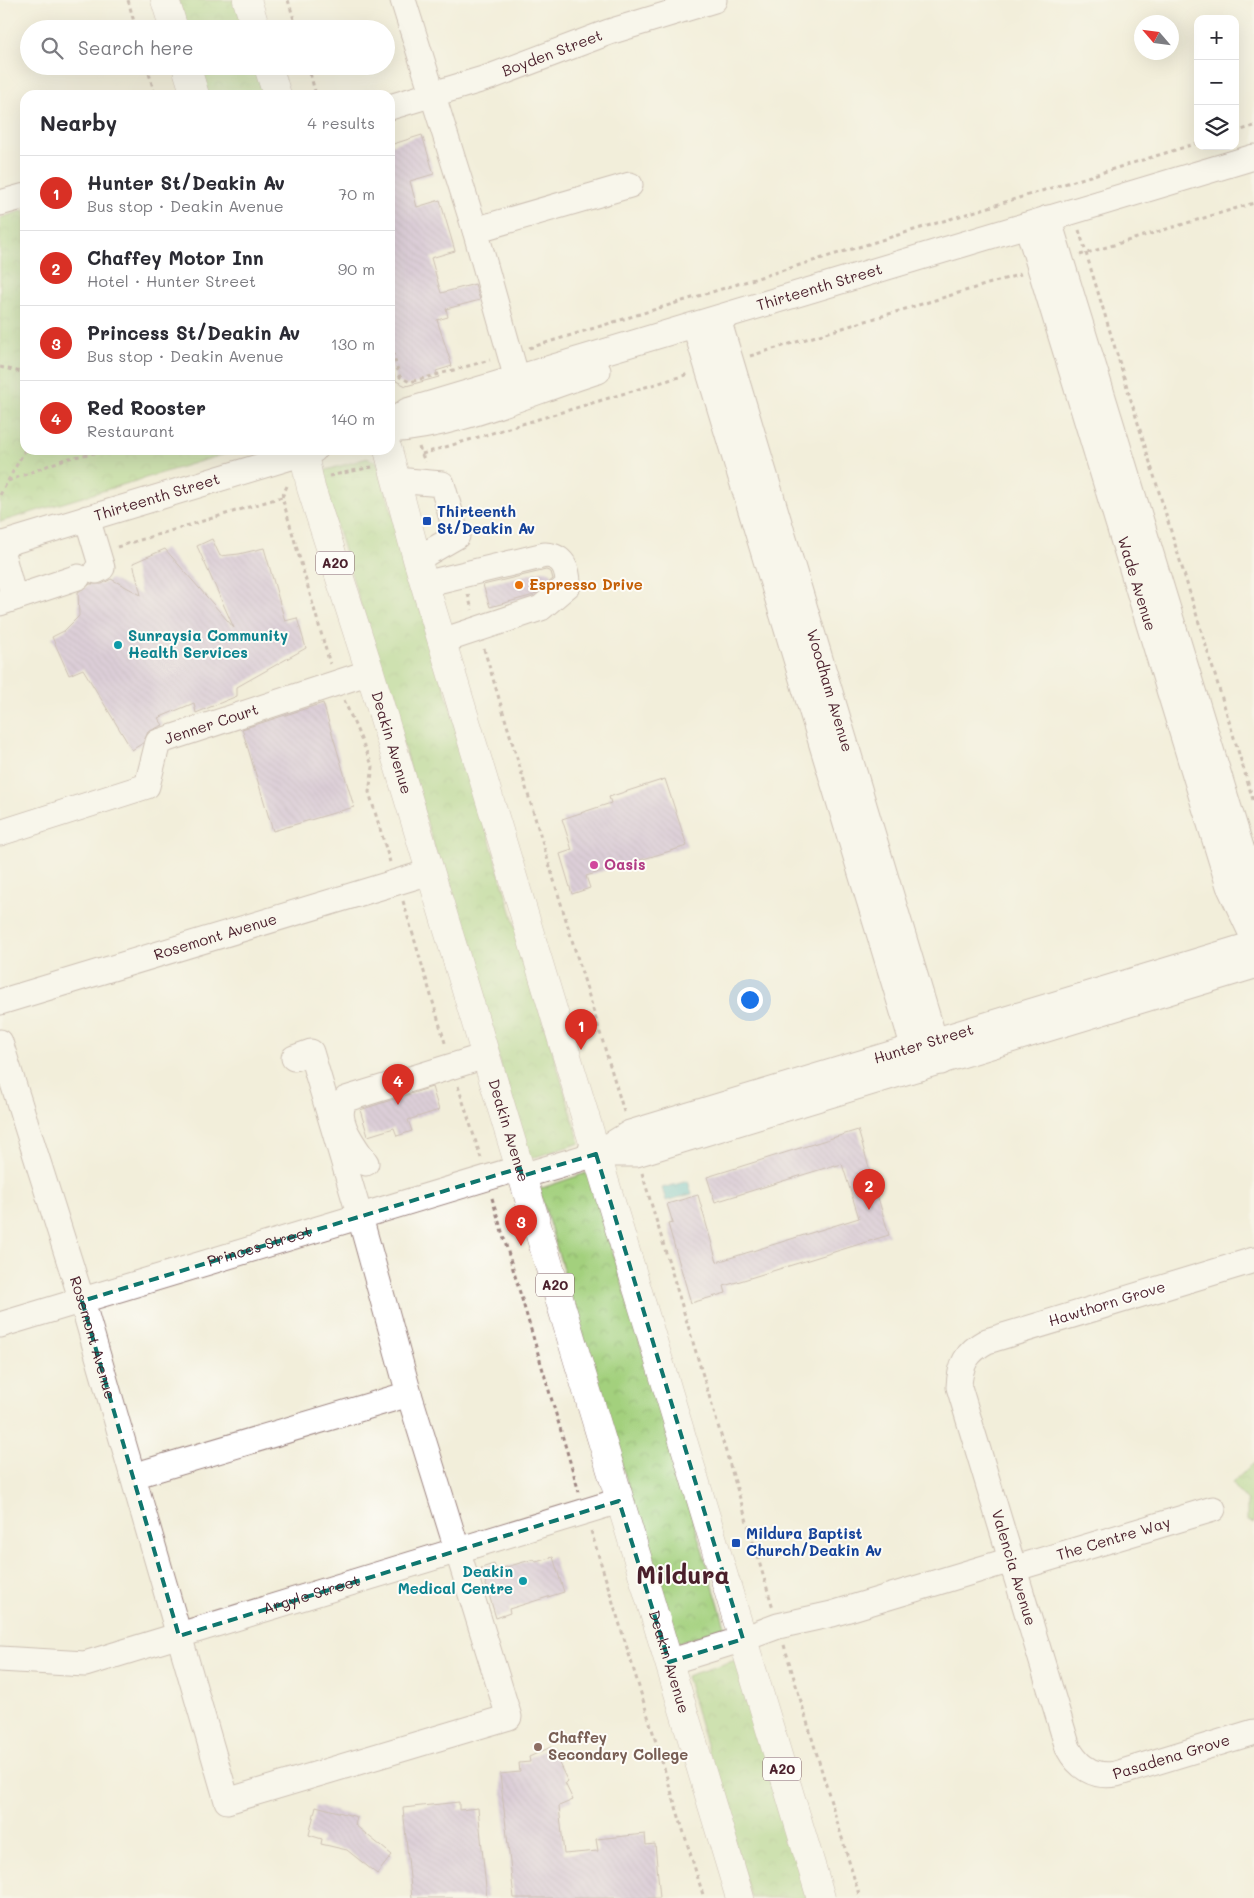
<!DOCTYPE html>
<html lang="en">
<head>
<meta charset="utf-8">
<style>
  :root { --surface:#fff; --page:#f7f7f7; --text:#2b2b33; --muted:#7c7c81; --line:#e1e1e2; --accent:#d93025 }
  body { margin:0; font-family:Mali,sans-serif; background:var(--page); color:var(--text) }
  .controls { position:absolute; right:15px; top:15px; display:grid; overflow:hidden; border-radius:10px; box-shadow:0 5px 20px #0002 }
  .controls button { width:45px; height:45px; display:grid; place-items:center; padding:0; border:0; border-bottom:1px solid var(--line); background:var(--surface); color:var(--text); font:25px sans-serif }
  .compass { position:absolute; left:1134px; top:15px; width:45px; height:45px; border-radius:50%; background:var(--surface); box-shadow:0 5px 20px #0002; rotate:298deg }
  .you { position:absolute; left:749px; top:999px; width:18px; height:18px; margin:-12px; border:4px solid #fff; border-radius:50%; background:#1a73e8; box-shadow:0 0 0 8px #1a73e833 }
  .badge { display:grid; place-items:center; width:32px; height:32px; border-radius:50%; background:var(--accent); color:#fff; font-size:16px; font-weight:700 }
  .pin { position:absolute; translate:-50% -41px; filter:drop-shadow(0 1px 2px #0008) }
  .pin::after { content:''; position:absolute; top:26px; width:18px; height:15px; background:inherit; clip-path:polygon(0 0,100% 0,50% 100%) }
  .list { margin:0; padding:0; list-style:none }
  h2 { display:flex; justify-content:space-between; align-items:center; height:65px; margin:0; padding:0 20px; font-size:21px }
  h2 small { font-size:16px; font-weight:400; color:var(--muted) }
  .list li { display:grid; grid-template-columns:32px 1fr auto; gap:15px; align-items:center; box-sizing:border-box; height:75px; padding:0 20px; border-top:1px solid var(--line) }
  .list b { display:block; font-size:19px; white-space:nowrap }
  .list p { margin:0; font-size:16px; white-space:nowrap; color:var(--muted) }
  .list em { font-size:16px; font-style:normal; color:var(--muted) }
  .icon { flex:none; width:28px; height:28px; fill:none; stroke:currentColor; stroke-width:2; stroke-linecap:round; stroke-linejoin:round }
  .map { position:relative; flex:none; width:1254px; height:1898px; overflow:hidden }
  .search { position:absolute; background:var(--surface); box-shadow:0 5px 20px #0002; left:20px; top:20px; width:375px; height:55px; display:flex; align-items:center; gap:12px; box-sizing:border-box; padding:0 18px; border-radius:28px; color:var(--muted); font-size:19px }
  .panel { position:absolute; background:var(--surface); box-shadow:0 5px 20px #0002; left:20px; top:90px; width:375px; height:365px; border-radius:15px }
  .map>svg:first-child { display:block }
  .park { fill:url(#park-crowns); stroke:#767854 }
  .water { fill:url(#water-ripples); stroke:#486a75 }
  .building { fill:url(#building-back-hatch) }
  .lines { fill:none; stroke-linecap:round; stroke-linejoin:round }
  .minor-casing { stroke:#9e8682; stroke-width:27 }
  .highway-casing { stroke:#9e8682; stroke-width:29 }
  .path { stroke:#9e8682; stroke-width:3; stroke-dasharray:4 4; stroke-linecap:butt }
  .minor { stroke:#fff; stroke-width:25 }
  .highway { stroke:#fff; stroke-width:28 }
  .marked { fill:none; stroke:#0f766e; stroke-width:4; stroke-dasharray:10 6; stroke-linejoin:round }
  .transit-dot { fill:#1a4fb4; stroke:#fdfcf7; stroke-width:2 }
  .food-dot { fill:#e8710a; stroke:#fdfcf7; stroke-width:2 }
  .culture-dot { fill:#0f9aa8; stroke:#fdfcf7; stroke-width:2 }
  .hotel-dot { fill:#d1479c; stroke:#fdfcf7; stroke-width:2 }
  .education-dot { fill:#8d6e63; stroke:#fdfcf7; stroke-width:2 }
  .labels { text-anchor:middle; stroke-width:4; stroke-linejoin:round; paint-order:stroke }
  .shield { fill:#fdfcf7; stroke:#806168; stroke-width:1 }
  .shield-label { font-size:14px; font-weight:bold; fill:#4a1f2b }
  .street-label { font-size:15px; fill:#4a1f2b; stroke:#fdfcf7 }
  .transit-label { font-size:15px; font-weight:bold; fill:#164399; stroke:#fdfcf7; text-anchor:start }
  .food-label { font-size:15px; font-weight:bold; fill:#c56008; stroke:#fdfcf7; text-anchor:start }
  .culture-label { font-size:15px; font-weight:bold; fill:#0d838f; stroke:#fdfcf7; text-anchor:start }
  .hotel-label { font-size:15px; font-weight:bold; fill:#b23c85; stroke:#fdfcf7; text-anchor:start }
  .education-label { font-size:15px; font-weight:bold; fill:#785e54; stroke:#fdfcf7; text-anchor:start }
  .town-label { font-size:25px; font-weight:bold; fill:#4a1f2b; stroke:#fdfcf7 }
</style>
</head>
<body>
<div class="map">
<svg width="1254" height="1898" viewBox="0 0 1254 1898">
  <defs>
    <pattern id="park-crowns" width="20" height="18" patternUnits="userSpaceOnUse" patternTransform="scale(1.25)"><rect width="20" height="18" fill="#a3d07d"/><path d="M2 6a3 3 0 1 1 6 0M12 15a3 3 0 1 1 6 0" fill="none" stroke="#8eb26c"/></pattern>
    <pattern id="water-ripples" width="26" height="14" patternUnits="userSpaceOnUse" patternTransform="scale(1.25)"><rect width="26" height="14" fill="#47b6bf"/><path d="M2 4q2-2 4 0t4 0M15 11q2-2 4 0t4 0" fill="none" stroke="#3d939b"/></pattern>
    <pattern id="building-back-hatch" width="6" height="6" patternUnits="userSpaceOnUse" patternTransform="scale(1.25)"><rect width="6" height="6" fill="#c0a6d4"/><path d="M-1 5l2 2M0 0l6 6M5-1l2 2" fill="none" stroke="#9e87ac"/></pattern>
  </defs>
  <rect width="100%" height="100%" fill="#fdfcf7"/>
  <filter id="ink" filterUnits="userSpaceOnUse"><feTurbulence type="fractalNoise" baseFrequency=".02" numOctaves="2"/><feDisplacementMap in="SourceGraphic" scale="10" xChannelSelector="R" yChannelSelector="G"/><feConvolveMatrix kernelMatrix="1 2 1 2 8 2 1 2 1" color-interpolation-filters="sRGB"/></filter>
  <filter id="wash" filterUnits="userSpaceOnUse"><feTurbulence type="fractalNoise" baseFrequency=".0096" numOctaves="4" result="noise"/><feDisplacementMap in="SourceGraphic" scale="20" xChannelSelector="R" yChannelSelector="G"/><feGaussianBlur stdDeviation="1.12" result="paint"/><feColorMatrix in="noise" values="0 0 0 0 0 0 0 0 0 0 0 0 0 0 0 0 0 1.4 0 .05"/><feComposite in="paint" operator="in"/></filter>
  <g filter="url(#wash)">
    <rect width="100%" height="100%" fill="#f2eeda"/>
    <!-- park -->
    <path class="park" d="M 178,0 L 235,0 L 244,29 L 187,29 Z
      M 198,66 L 256,66 L 265,95 L 207,95 Z
      M 25,210 L 25,450 L 238,450 L 0,522 L 0,218 Z
      M 367,458 L 377,462 L 580,1143 L 532,1158 L 529,1158 L 322,478 L 323,472 L 326,470 Z
      M 586,1173 L 589,1173 L 726,1629 L 680,1642 L 675,1642 L 539,1189 Z
      M 1254,1463 L 1254,1523 L 1247,1521 L 1247,1502 L 1232,1483 Z
      M 736,1660 L 811,1898 L 751,1898 L 686,1676 Z"/>
    <!-- water -->
    <path class="water" d="M 688,1181 L 692,1194 L 666,1201 L 662,1188 Z"/>
    <g id="blocks">
      <!-- building -->
      <path class="building" d="M 422,135 L 434,174 L 410,181 L 417,207 L 440,200 L 455,251 L 431,258 L 441,293 L 475,284 L 480,300 L 446,309 L 448,317 L 437,320 L 452,366 L 436,371 L 439,377 L 406,386 L 396,381 L 390,360 L 390,145 Z
        M 212,539 L 220,556 L 239,554 L 264,548 L 285,621 L 297,618 L 306,648 L 237,687 L 237,696 L 196,713 L 194,703 L 158,718 L 163,725 L 148,732 L 143,743 L 132,750 L 83,669 L 69,675 L 52,637 L 64,631 L 79,616 L 78,592 L 90,584 L 102,584 L 111,579 L 141,595 L 133,563 L 165,549 L 234,628 L 197,546 Z
        M 546,570 L 551,572 L 553,579 L 534,595 L 490,607 L 483,585 Z
        M 323,703 L 354,807 L 273,831 L 242,729 Z
        M 665,779 L 687,846 L 586,876 L 590,888 L 572,894 L 560,854 L 572,850 L 562,819 L 611,803 L 609,797 Z
        M 432,1087 L 439,1110 L 408,1120 L 412,1131 L 397,1136 L 394,1128 L 368,1136 L 360,1110 Z
        M 858,1130 L 889,1235 L 724,1286 L 726,1293 L 691,1303 L 668,1224 L 673,1223 L 667,1204 L 698,1195 L 717,1262 L 859,1218 L 842,1164 L 835,1166 L 835,1165 L 715,1202 L 707,1177 Z
        M 553,1557 L 564,1592 L 509,1609 L 510,1613 L 496,1618 L 481,1568 L 494,1564 L 496,1570 L 534,1559 L 536,1562 Z
        M 551,1747 L 568,1782 L 565,1783 L 573,1800 L 559,1806 L 564,1854 L 598,1851 L 596,1839 L 645,1834 L 646,1845 L 655,1844 L 660,1898 L 514,1898 L 500,1774 L 520,1772 L 519,1763 L 530,1762 L 529,1757 Z
        M 459,1802 L 459,1810 L 478,1808 L 487,1898 L 412,1898 L 403,1808 Z
        M 316,1806 L 357,1817 L 355,1825 L 392,1855 L 377,1874 L 347,1850 L 321,1844 L 322,1839 L 309,1835 Z"/>
    </g>
  </g>
  <g filter="url(#ink)">
    <use href="#blocks" fill-opacity="0" stroke="#9e8682" stroke-width="1"/>
    <g class="lines">
      <defs>
        <g id="minor">
          <path d="M 403,0 L 475,230 L 521,393"/>
          <path id="s1" d="M 390,107 L 490,77 L 609,32 L 714,0"/>
          <path d="M 0,203 L 25,196"/>
          <path d="M 1048,218 L 1251,880 L 1254,904"/>
          <path id="s2" d="M 1027,225 L 1229,886 L 1254,939"/>
          <path d="M 475,230 L 630,185"/>
          <path id="s3" d="M 718,319 L 941,1062"/>
          <path d="M 695,326 L 920,1068"/>
          <path id="s4" d="M 390,424 L 407,411 L 1254,157"/>
          <path d="M 390,430 C 460,426 532,391 598,371"/>
          <path d="M 396,480 L 442,484 L 457,536 L 417,559"/>
          <path d="M 87,518 L 102,568 L 96,571"/>
          <path id="s5" d="M 0,545 L 314,450"/>
          <path d="M 0,546 L 14,598"/>
          <path d="M 424,584 L 545,555 C 563,556 568,568 568,585 L 541,608 L 442,641"/>
          <path d="M 0,603 L 78,577"/>
          <path id="s6" d="M 0,833 L 147,786 L 158,742 L 370,672"/>
          <path id="s7" d="M 0,1002 L 430,872"/>
          <path id="s8" d="M 0,1042 L 82,1301 L 227,1801 L 509,1717 L 409,1394 L 360,1217 L 311,1052 L 294,1058"/>
          <path d="M 597,1154 L 636,1154 L 1254,966"/>
          <path d="M 366,1163 C 355,1147 331,1118 346,1099 L 485,1056"/>
          <path id="s9" d="M 522,1176 L 596,1154 L 630,1133 L 1254,944"/>
          <path id="s10" d="M 1254,1260 L 987,1341 C 966,1352 960,1365 959,1387 L 1068,1748 C 1078,1767 1094,1778 1116,1774 L 1254,1732"/>
          <path id="s11" d="M 0,1325 L 520,1168"/>
          <path d="M 133,1476 L 409,1394"/>
          <path id="s12" d="M 1013,1569 L 1213,1509"/>
          <path id="s13" d="M 0,1659 L 85,1664 L 619,1501"/>
          <path d="M 669,1662 L 743,1639 L 778,1626 L 832,1614 L 1011,1560"/>
        </g>
        <g id="highway">
          <path d="M 165,0 L 174,29"/>
          <path d="M 247,0 L 256,29"/>
          <path d="M 186,66 L 195,95"/>
          <path d="M 268,66 L 277,95"/>
          <path id="s14" d="M 303,450 L 311,488 L 370,672 L 740,1898"/>
          <path d="M 388,450 L 417,559 L 821,1898"/>
        </g>
      </defs>
      <!-- minor casing -->
      <use href="#minor" class="minor-casing"/>
      <!-- highway casing -->
      <use href="#highway" class="highway-casing"/>
      <!-- path -->
      <path class="path" d="M 128,0 L 136,29
        M 288,0 L 297,29
        M 147,66 L 155,95
        M 308,66 L 316,95
        M 1235,132 L 1254,126
        M 1079,230 L 1254,803
        M 1080,255 L 1254,203
        M 390,344 L 400,377 L 410,382 L 490,360
        M 529,348 L 1198,143
        M 750,356 L 1021,274
        M 0,367 L 25,373
        M 419,447 L 425,462
        M 422,454 L 689,374
        M 329,476 L 372,467
        M 8,481 L 65,459 L 108,450
        M 287,486 L 282,497 L 330,664
        M 0,495 L 25,450
        M 117,547 L 282,497
        M 468,594 L 472,610
        M 484,649 L 625,1115
        M 344,700 L 373,767 L 369,792 L 390,862
        M 403,901 L 446,1046
        M 458,1086 L 481,1158
        M 642,1173 L 773,1608
        M 492,1198 L 579,1492
        M 591,1531 L 704,1898
        M 784,1645 L 860,1898"/>
      <!-- minor -->
      <use href="#minor" class="minor"/>
      <!-- highway -->
      <use href="#highway" class="highway"/>
    </g>
  </g>
  <!-- marked area -->
  <path d="M0 0H1254V1898H0ZM 596,1154 L 743,1639 L 669,1662 L 619,1501 L 179,1636 L 82,1301 L 520,1168 L 522,1176 Z" fill="#f2eeda" fill-opacity=".55" fill-rule="evenodd"/>
  <path class="marked" d="M 596,1154 L 743,1639 L 669,1662 L 619,1501 L 179,1636 L 82,1301 L 520,1168 L 522,1176 Z"/>
  <!-- markers -->
  <g class="transit-dot">
    <rect x="422" y="516" width="10" height="10" rx="2.5"/>
    <rect x="731" y="1538" width="10" height="10" rx="2.5"/>
  </g>
  <circle class="food-dot" cx="519" cy="585" r="5"/>
  <g class="culture-dot">
    <circle cx="118" cy="645" r="5"/>
    <circle cx="523" cy="1581" r="5"/>
  </g>
  <circle class="hotel-dot" cx="594" cy="865" r="5"/>
  <circle class="education-dot" cx="538" cy="1747" r="5"/>
  <g class="labels">
    <!-- shield labels -->
    <g class="shield">
      <rect x="316" y="551.5" width="38" height="23" rx="4"/>
      <rect x="536" y="1273.5" width="38" height="23" rx="4"/>
      <rect x="763" y="1757.5" width="38" height="23" rx="4"/>
    </g>
    <g class="shield-label">
      <text x="335" y="568">A20</text>
      <text x="555" y="1290">A20</text>
      <text x="782" y="1774">A20</text>
    </g>
    <!-- street labels -->
    <g class="street-label">
      <text dy="5" stroke="none"><textPath href="#s1" startOffset="171">Boyden Street</textPath></text>
      <text dy="5" stroke="none"><textPath href="#s4" startOffset="452">Thirteenth Street</textPath></text>
      <text dy="5" stroke="none"><textPath href="#s5" startOffset="164">Thirteenth Street</textPath></text>
      <text dy="5" stroke="none"><textPath href="#s2" startOffset="375">Wade Avenue</textPath></text>
      <text dy="5" stroke="none"><textPath href="#s3" startOffset="388">Woodham Avenue</textPath></text>
      <text dy="5" stroke="none"><textPath href="#s6" startOffset="256">Jenner Court</textPath></text>
      <text dy="5" stroke="none"><textPath href="#s14" startOffset="306">Deakin Avenue</textPath></text>
      <text dy="5" stroke="none"><textPath href="#s7" startOffset="225">Rosemont Avenue</textPath></text>
      <text dy="5" stroke="none"><textPath href="#s9" startOffset="424">Hunter Street</textPath></text>
      <text dy="5" stroke="none"><textPath href="#s14" startOffset="711">Deakin Avenue</textPath></text>
      <text dy="5" stroke="none"><textPath href="#s11" startOffset="271">Princes Street</textPath></text>
      <text transform="translate(1107 1304) rotate(-17)" y="5">Hawthorn Grove</text>
      <text dy="5" stroke="none"><textPath href="#s8" startOffset="310">Rosemont Avenue</textPath></text>
      <text dy="5" stroke="none"><textPath href="#s12" startOffset="105">The Centre Way</textPath></text>
      <text dy="5" stroke="none"><textPath href="#s10" startOffset="525">Valencia Avenue</textPath></text>
      <text dy="5" stroke="none"><textPath href="#s13" startOffset="322">Argyle Street</textPath></text>
      <text dy="5" stroke="none"><textPath href="#s14" startOffset="1266">Deakin Avenue</textPath></text>
      <text dy="5" stroke="none"><textPath href="#s10" startOffset="830">Pasadena Grove</textPath></text>
    </g>
    <!-- transit labels -->
    <g class="transit-label">
      <text x="437" y="517">Thirteenth<tspan x="437" dy="17">St/Deakin Av</tspan></text>
      <text x="746" y="1539">Mildura Baptist<tspan x="746" dy="17">Church/Deakin Av</tspan></text>
    </g>
    <!-- food labels -->
    <g class="food-label">
      <text x="529" y="590">Espresso Drive</text>
    </g>
    <!-- culture labels -->
    <g class="culture-label">
      <text x="128" y="641">Sunraysia Community<tspan x="128" dy="17">Health Services</tspan></text>
      <text x="513" y="1577" text-anchor="end">Deakin<tspan x="513" dy="17">Medical Centre</tspan></text>
    </g>
    <!-- hotel labels -->
    <g class="hotel-label">
      <text x="604" y="870">Oasis</text>
    </g>
    <!-- education labels -->
    <g class="education-label">
      <text x="548" y="1743">Chaffey<tspan x="548" dy="17">Secondary College</tspan></text>
    </g>
    <!-- town labels -->
    <g class="town-label">
      <text x="683" y="1584">Mildura</text>
    </g>
  </g>
</svg>
<div class="controls">
<button>+</button>
<button>−</button>
<button><svg class="icon" aria-label="layers" viewBox="0 0 24 24"><path d="M12 4l9 5-9 5-9-5zM3 14l9 5 9-5"/></svg></button>
</div>
<svg class="compass" viewBox="-18 -18 36 36"><path d="M0-13l5 13h-10z" fill="#e53935"/><path d="M0 13l5-13h-10z" fill="#7c7c81"/></svg>
<div class="you"></div>
<div class="pin badge" style="left:581px;top:1050px">1</div>
<div class="pin badge" style="left:869px;top:1210px">2</div>
<div class="pin badge" style="left:521px;top:1246px">3</div>
<div class="pin badge" style="left:398px;top:1105px">4</div>
<div class="search"><svg class="icon" aria-label="search" viewBox="0 0 24 24"><circle cx="10" cy="10" r="6"/><path d="M15 15l6 6"/></svg>Search here</div>
<section class="panel">
<h2>Nearby<small>4 results</small></h2>
<ul class="list">
<li><span class="badge">1</span><div><b>Hunter St/Deakin Av</b><p>Bus stop · Deakin Avenue</p></div><em>70 m</em></li>
<li><span class="badge">2</span><div><b>Chaffey Motor Inn</b><p>Hotel · Hunter Street</p></div><em>90 m</em></li>
<li><span class="badge">3</span><div><b>Princess St/Deakin Av</b><p>Bus stop · Deakin Avenue</p></div><em>130 m</em></li>
<li><span class="badge">4</span><div><b>Red Rooster</b><p>Restaurant</p></div><em>140 m</em></li>
</ul>
</section>
</div>
</body>
</html>
